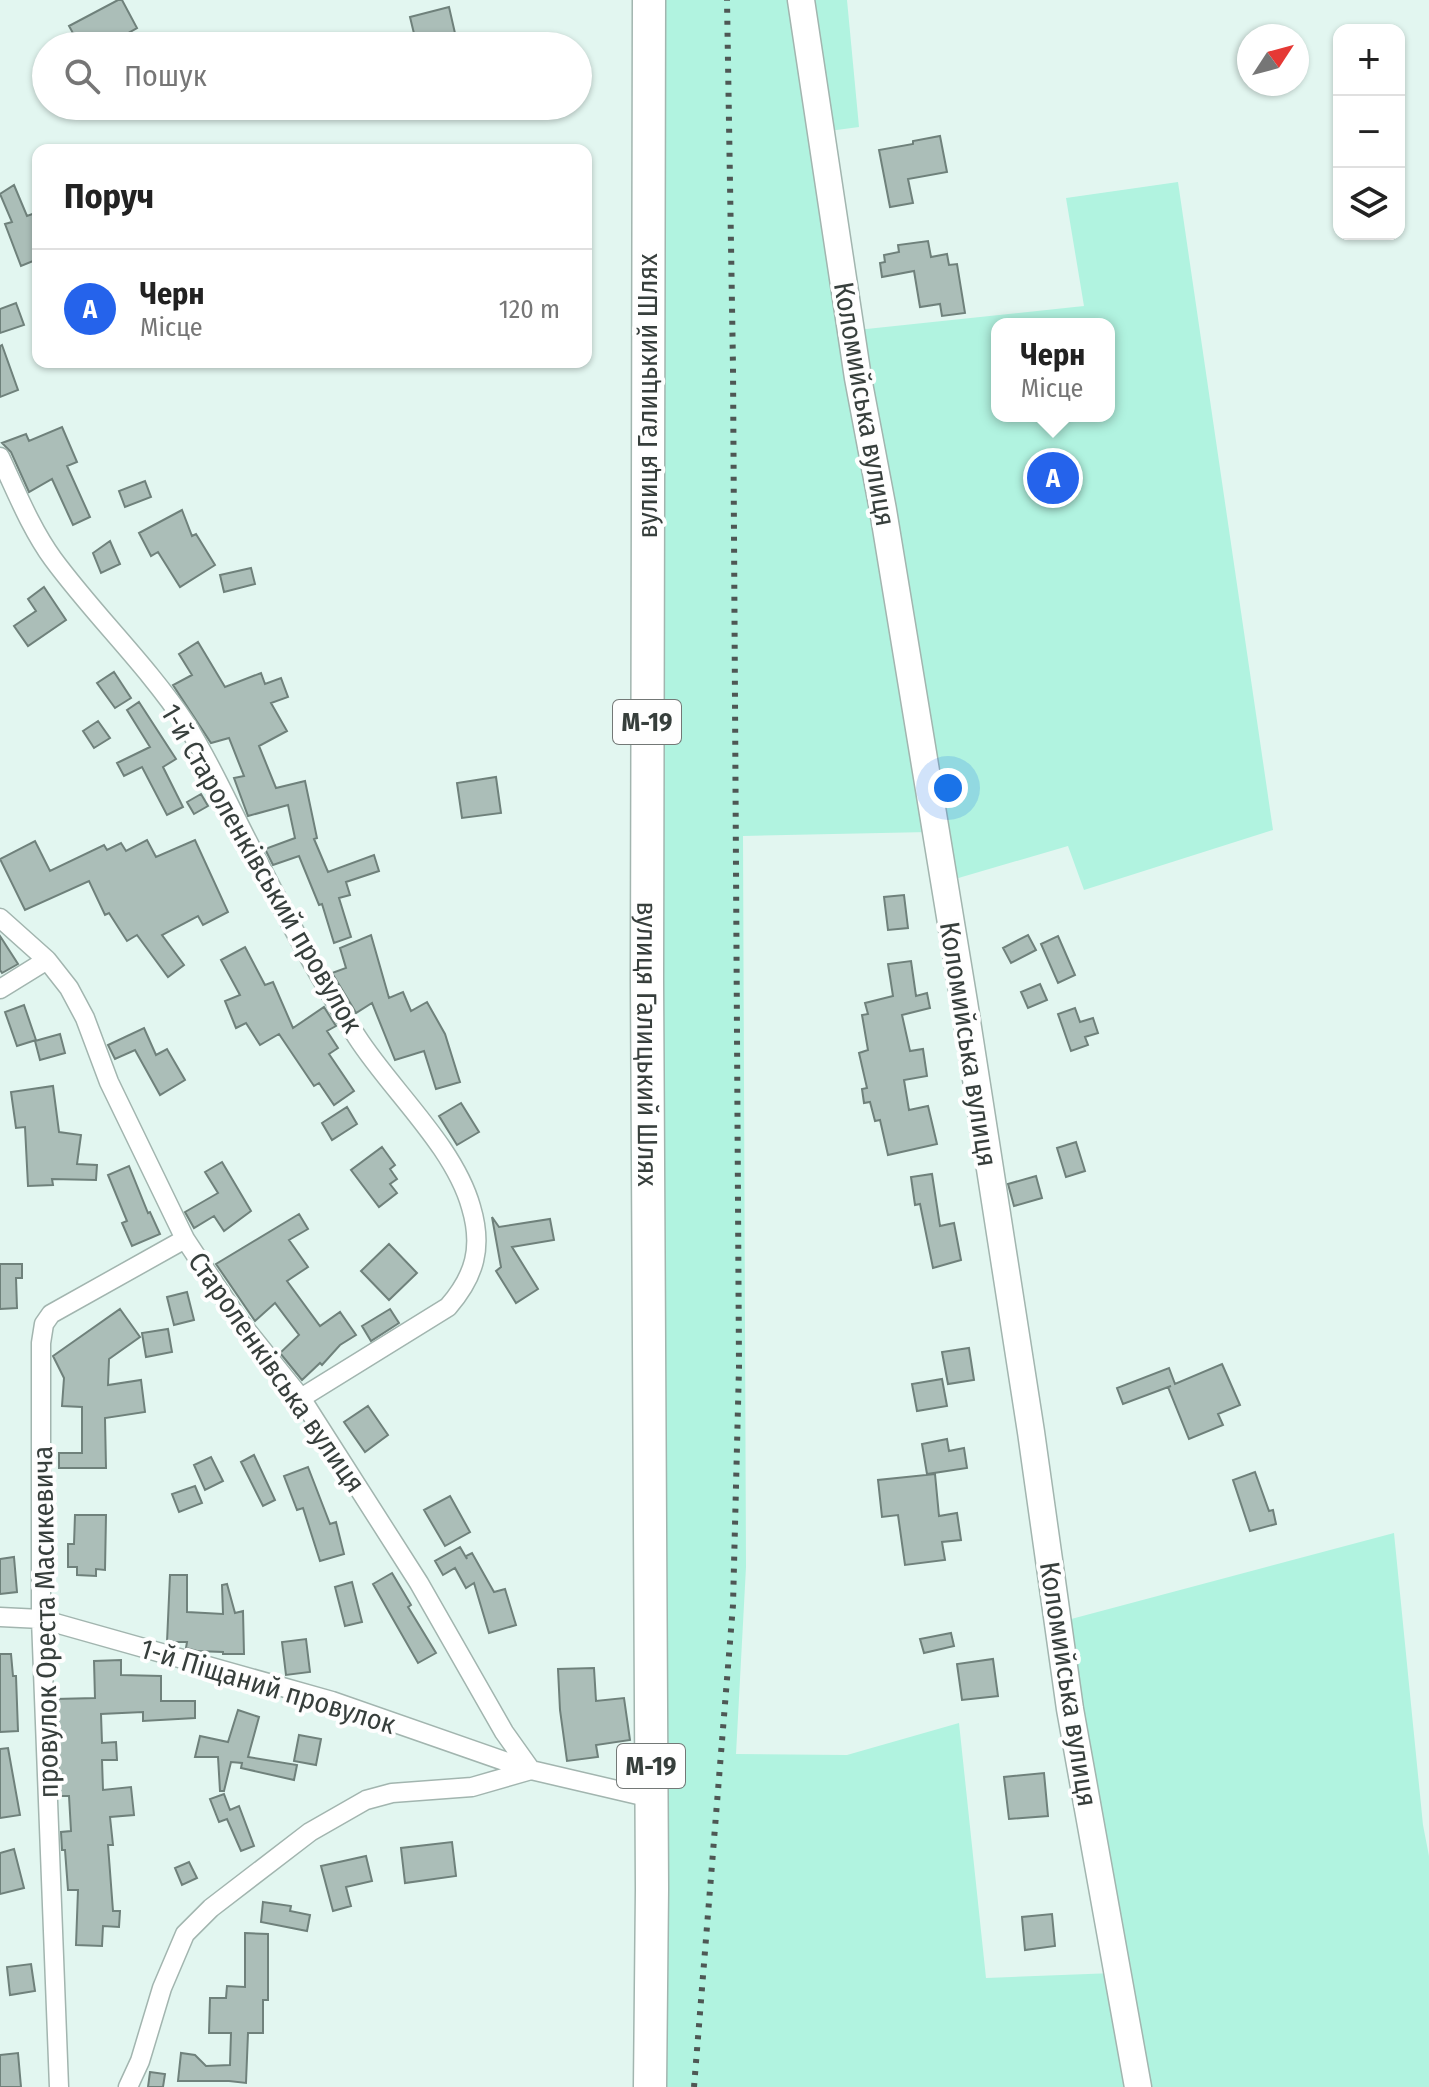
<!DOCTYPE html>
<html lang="uk">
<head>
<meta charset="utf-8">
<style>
  :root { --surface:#fff; --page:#f2f2f2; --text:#222; --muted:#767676; --line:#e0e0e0; --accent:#2563eb }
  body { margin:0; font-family:"Fira Sans Condensed",sans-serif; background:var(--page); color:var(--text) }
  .controls { position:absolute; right:24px; top:24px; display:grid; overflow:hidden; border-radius:16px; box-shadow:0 2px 6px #0004 }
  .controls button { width:72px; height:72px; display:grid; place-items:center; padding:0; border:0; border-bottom:2px solid var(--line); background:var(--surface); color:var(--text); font:40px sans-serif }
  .compass { position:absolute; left:1237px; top:24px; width:72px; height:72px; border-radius:50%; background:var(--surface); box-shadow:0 2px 6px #0004; rotate:54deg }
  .you { position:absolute; left:948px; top:788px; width:28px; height:28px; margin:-20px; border:6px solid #fff; border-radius:50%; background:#1a73e8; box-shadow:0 0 0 12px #1a73e833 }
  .badge { display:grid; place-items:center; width:52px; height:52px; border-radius:50%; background:var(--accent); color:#fff; font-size:26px; font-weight:700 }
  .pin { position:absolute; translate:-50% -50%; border:4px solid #fff; box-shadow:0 2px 8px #0006 }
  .popup { position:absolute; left:991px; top:318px; width:124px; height:104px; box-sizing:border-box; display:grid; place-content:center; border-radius:16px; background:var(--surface); filter:drop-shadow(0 2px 6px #0005); font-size:26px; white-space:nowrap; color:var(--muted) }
  .popup b { font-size:30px; color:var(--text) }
  .popup::after { content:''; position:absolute; left:50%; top:100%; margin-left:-16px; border:16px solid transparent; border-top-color:var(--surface) }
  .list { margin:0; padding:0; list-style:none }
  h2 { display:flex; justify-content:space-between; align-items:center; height:104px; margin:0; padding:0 32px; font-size:34px }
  h2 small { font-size:26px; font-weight:400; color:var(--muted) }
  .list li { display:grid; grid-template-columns:52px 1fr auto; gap:24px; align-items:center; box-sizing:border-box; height:120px; padding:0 32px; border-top:2px solid var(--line) }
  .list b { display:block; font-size:30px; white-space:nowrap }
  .list p { margin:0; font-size:26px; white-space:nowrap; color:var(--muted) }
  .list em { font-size:26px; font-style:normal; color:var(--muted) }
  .icon { flex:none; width:44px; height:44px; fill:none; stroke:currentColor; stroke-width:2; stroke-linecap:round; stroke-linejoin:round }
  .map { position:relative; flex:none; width:1429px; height:2087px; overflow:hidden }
  .search { position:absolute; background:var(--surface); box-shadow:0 2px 6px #0004; left:32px; top:32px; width:560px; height:88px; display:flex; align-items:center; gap:20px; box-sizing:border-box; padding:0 28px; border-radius:44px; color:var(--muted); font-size:30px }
  .panel { position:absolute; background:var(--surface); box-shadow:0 2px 6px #0004; left:32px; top:144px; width:560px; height:224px; border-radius:16px }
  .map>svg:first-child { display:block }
  .green { fill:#b1f3e0; fill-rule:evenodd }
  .building { fill:#abbeb8; stroke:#6f817b; stroke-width:2 }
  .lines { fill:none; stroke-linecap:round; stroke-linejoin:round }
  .street-casing { stroke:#a2b5af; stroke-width:21 }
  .secondary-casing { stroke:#a2b5af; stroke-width:29 }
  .highway-casing { stroke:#a2b5af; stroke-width:35 }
  .street { stroke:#fff; stroke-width:18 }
  .secondary { stroke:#fff; stroke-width:26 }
  .highway { stroke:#fff; stroke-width:32 }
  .rail { stroke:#4e5754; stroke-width:6; stroke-dasharray:4 8; stroke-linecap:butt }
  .labels { text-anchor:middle; stroke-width:8; stroke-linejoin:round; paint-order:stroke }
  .shield { fill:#fefefe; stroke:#737876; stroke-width:2 }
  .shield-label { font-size:26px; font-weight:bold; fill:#373f3c }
  .street-label { font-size:28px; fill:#373f3c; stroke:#fefefe }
</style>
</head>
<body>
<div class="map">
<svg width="1429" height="2087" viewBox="0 0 1429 2087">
  <rect width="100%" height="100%" fill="#e2f6f0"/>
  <!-- green -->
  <path class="green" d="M 642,0 L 847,0 L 859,127 L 829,131 L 857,330 L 1084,306 L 1066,198 L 1178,182 L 1273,830 L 1084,890 L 1068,846 L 938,884 L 929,832 L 743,836 L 746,1567 L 736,1754 L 847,1755 L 959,1723 L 986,1978 L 1114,1973 L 1060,1622 L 1394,1533 L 1423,1825 L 1429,1856 L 1429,2087 L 640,2087 ZM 997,324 L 1109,324 L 1109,416 L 997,416 Z"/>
  <!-- building -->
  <path class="building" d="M 118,0 L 122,0 L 137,28 L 105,46 L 80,46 L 69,26 Z
    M 449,7 L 457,42 L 441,46 L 417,46 L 410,17 Z
    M 940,136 L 947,172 L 908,179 L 913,203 L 890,207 L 879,150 L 913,144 L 913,141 Z
    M 14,185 L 27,216 L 38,212 L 38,259 L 21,266 L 5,224 L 12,222 L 0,194 Z
    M 928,241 L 931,257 L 947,254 L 949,265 L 957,264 L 965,313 L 942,316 L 940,304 L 920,307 L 914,271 L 882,277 L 880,263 L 885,262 L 884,255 L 899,252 L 898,245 Z
    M 16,303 L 24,325 L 0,333 L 0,309 Z
    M 2,345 L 18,390 L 0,397 L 0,346 Z
    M 62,427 L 77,462 L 67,466 L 90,517 L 73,525 L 52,479 L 29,492 L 11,452 L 2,443 L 26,434 L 29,441 Z
    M 145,481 L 151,497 L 125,507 L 119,491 Z
    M 182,510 L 192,536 L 196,534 L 215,565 L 180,587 L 158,552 L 151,556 L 139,533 Z
    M 110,541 L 120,564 L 101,573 L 93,553 Z
    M 251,568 L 255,584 L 224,592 L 220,575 Z
    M 44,587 L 66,620 L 28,646 L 14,626 L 36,611 L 28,599 Z
    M 198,642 L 225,687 L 261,673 L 265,684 L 281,678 L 288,697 L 271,703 L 287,731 L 259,746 L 276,788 L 305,781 L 317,838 L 314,839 L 328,872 L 374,855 L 379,871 L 346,882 L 350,895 L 339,898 L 351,937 L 334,943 L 322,904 L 319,905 L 299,856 L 273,865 L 265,849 L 295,838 L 288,805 L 248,816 L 234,778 L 244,776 L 229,738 L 211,743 L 173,685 L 192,675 L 179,654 Z
    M 114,672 L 131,698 L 115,708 L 97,683 Z
    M 139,702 L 176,759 L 163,767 L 183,807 L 167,815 L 142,767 L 124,776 L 117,763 L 150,747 L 127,710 Z
    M 98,721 L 110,738 L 94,748 L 83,731 Z
    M 496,777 L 501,813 L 462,818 L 457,783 Z
    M 201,794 L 208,806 L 194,814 L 187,802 Z
    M 147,840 L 156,857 L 195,840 L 228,912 L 203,925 L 198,916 L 162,935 L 184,965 L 168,977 L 137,935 L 127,941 L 109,913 L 105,915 L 89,881 L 25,910 L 0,859 L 35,841 L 50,871 L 104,845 L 107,850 L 121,843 L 126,851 Z
    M 904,895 L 908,928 L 888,930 L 884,897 Z
    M 371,935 L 389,998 L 403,992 L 411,1011 L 427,1002 L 445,1034 L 460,1082 L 436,1089 L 424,1051 L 395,1060 L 372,1003 L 356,1013 L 352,1006 L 332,973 L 346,968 L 340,948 Z
    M 1028,935 L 1036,950 L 1011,963 L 1003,948 Z
    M 0,936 L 18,964 L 2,973 L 0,970 Z
    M 1058,936 L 1075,975 L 1058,983 L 1041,944 Z
    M 245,947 L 265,985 L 273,982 L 293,1028 L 324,1007 L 336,1026 L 327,1031 L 338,1048 L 329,1054 L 354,1091 L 334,1105 L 319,1083 L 314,1086 L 279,1034 L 260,1045 L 246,1023 L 236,1028 L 225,1001 L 240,995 L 221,960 Z
    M 911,961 L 916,996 L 927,993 L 930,1008 L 902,1015 L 910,1051 L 923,1049 L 927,1076 L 904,1080 L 909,1110 L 928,1106 L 937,1144 L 888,1155 L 880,1120 L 875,1121 L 870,1102 L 864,1103 L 862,1089 L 867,1088 L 859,1053 L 868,1050 L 862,1015 L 868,1014 L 865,1003 L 893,996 L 888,964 Z
    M 1040,984 L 1047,1000 L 1028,1008 L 1021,992 Z
    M 24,1005 L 36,1040 L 17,1046 L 5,1012 Z
    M 1075,1008 L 1080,1022 L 1093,1018 L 1098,1033 L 1085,1037 L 1088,1045 L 1071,1051 L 1058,1014 Z
    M 144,1028 L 156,1055 L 167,1049 L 185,1080 L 160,1095 L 135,1050 L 115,1059 L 108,1045 Z
    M 60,1034 L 65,1053 L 40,1060 L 35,1041 Z
    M 53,1086 L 59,1132 L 81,1135 L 77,1164 L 97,1165 L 96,1180 L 52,1179 L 53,1185 L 28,1186 L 25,1127 L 16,1128 L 11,1092 Z
    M 461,1103 L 479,1132 L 457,1145 L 439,1116 Z
    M 347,1107 L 357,1124 L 332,1140 L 322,1123 Z
    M 1076,1142 L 1085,1171 L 1066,1177 L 1057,1148 Z
    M 382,1147 L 395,1165 L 390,1169 L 397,1179 L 390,1184 L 397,1193 L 379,1207 L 351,1170 Z
    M 222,1162 L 251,1211 L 224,1231 L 214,1216 L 194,1228 L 185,1212 L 218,1193 L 205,1172 Z
    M 129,1166 L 148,1213 L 150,1212 L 160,1234 L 132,1246 L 122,1223 L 127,1221 L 108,1175 Z
    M 932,1174 L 940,1226 L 954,1223 L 961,1260 L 933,1268 L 920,1204 L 915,1205 L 911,1177 Z
    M 1036,1176 L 1042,1198 L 1014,1206 L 1008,1184 Z
    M 299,1214 L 308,1229 L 289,1240 L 308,1267 L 287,1281 L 320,1326 L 340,1312 L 356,1335 L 340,1345 L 322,1365 L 320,1363 L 302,1380 L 280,1353 L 299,1335 L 275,1303 L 255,1321 L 216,1264 Z
    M 492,1217 L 499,1227 L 550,1219 L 554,1240 L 512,1247 L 538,1289 L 516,1303 L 496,1271 L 501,1267 Z
    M 389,1244 L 417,1273 L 389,1300 L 361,1271 Z
    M 0,1264 L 22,1264 L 22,1278 L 16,1278 L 17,1308 L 0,1309 Z
    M 187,1292 L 194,1320 L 174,1325 L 167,1297 Z
    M 120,1309 L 140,1337 L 109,1359 L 108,1385 L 141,1380 L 145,1412 L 105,1418 L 106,1468 L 59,1468 L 59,1453 L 82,1453 L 82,1407 L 62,1406 L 64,1378 L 53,1356 Z
    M 390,1309 L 399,1323 L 371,1341 L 362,1326 Z
    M 168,1329 L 172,1352 L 146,1357 L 142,1333 Z
    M 969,1348 L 974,1380 L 948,1384 L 942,1352 Z
    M 1222,1364 L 1240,1405 L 1218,1414 L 1223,1425 L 1189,1439 L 1168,1387 L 1171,1386 L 1123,1404 L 1117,1388 L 1169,1368 L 1175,1384 Z
    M 942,1379 L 947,1406 L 917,1411 L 912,1384 Z
    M 368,1406 L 388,1435 L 365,1452 L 344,1422 Z
    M 947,1439 L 949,1451 L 964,1448 L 967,1468 L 927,1474 L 922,1444 Z
    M 254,1455 L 275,1500 L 263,1506 L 241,1462 Z
    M 211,1457 L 223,1481 L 205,1490 L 194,1465 Z
    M 308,1467 L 330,1524 L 336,1522 L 344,1554 L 320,1561 L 303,1508 L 297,1510 L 284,1476 Z
    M 1255,1472 L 1269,1511 L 1273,1510 L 1276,1524 L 1250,1531 L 1233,1480 Z
    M 935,1474 L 939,1516 L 957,1513 L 961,1540 L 942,1542 L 945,1560 L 905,1565 L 898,1515 L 882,1517 L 878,1480 Z
    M 195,1486 L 202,1503 L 179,1512 L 172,1494 Z
    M 450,1496 L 470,1532 L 445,1546 L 424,1510 Z
    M 75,1515 L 106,1515 L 105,1570 L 96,1569 L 96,1576 L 77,1575 L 77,1567 L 68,1567 L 68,1544 L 74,1544 Z
    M 460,1547 L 467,1559 L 466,1556 L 472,1553 L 494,1592 L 505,1589 L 516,1625 L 489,1633 L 474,1583 L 466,1588 L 455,1568 L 443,1575 L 435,1561 Z
    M 14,1557 L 17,1592 L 0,1594 L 0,1559 Z
    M 392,1573 L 411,1605 L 408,1607 L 436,1653 L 418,1663 L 373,1584 Z
    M 170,1575 L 187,1575 L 187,1612 L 223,1614 L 222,1585 L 227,1584 L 235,1613 L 243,1611 L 244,1654 L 223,1654 L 223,1652 L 197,1651 L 186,1648 L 187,1642 L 167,1642 Z
    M 352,1582 L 362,1622 L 345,1626 L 335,1587 Z
    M 951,1633 L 954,1646 L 924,1653 L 920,1639 Z
    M 306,1639 L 310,1672 L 286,1675 L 282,1642 Z
    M 0,1654 L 11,1654 L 13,1676 L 16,1676 L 18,1731 L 0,1732 Z
    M 993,1659 L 998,1696 L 962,1700 L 957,1664 Z
    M 121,1660 L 121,1675 L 161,1676 L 161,1701 L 195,1701 L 195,1718 L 143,1721 L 143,1712 L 101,1714 L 102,1743 L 116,1742 L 117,1760 L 102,1760 L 103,1790 L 131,1787 L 134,1815 L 110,1817 L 113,1845 L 108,1845 L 113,1911 L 120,1911 L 119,1927 L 103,1926 L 102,1946 L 76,1945 L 78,1890 L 68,1890 L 65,1850 L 62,1850 L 61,1832 L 71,1831 L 69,1796 L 60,1796 L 56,1699 L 95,1698 L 94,1661 Z
    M 594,1668 L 596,1701 L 624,1698 L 630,1740 L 596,1745 L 598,1757 L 567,1761 L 560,1710 L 558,1669 Z
    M 238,1710 L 259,1717 L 248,1757 L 297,1765 L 294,1780 L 241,1768 L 242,1763 L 231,1762 L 224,1791 L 220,1791 L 218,1757 L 195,1757 L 200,1736 L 228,1742 Z
    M 299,1735 L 321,1739 L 316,1765 L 294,1761 Z
    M 8,1748 L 20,1815 L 0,1818 L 0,1749 Z
    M 1044,1773 L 1048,1816 L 1009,1819 L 1004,1777 Z
    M 224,1794 L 230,1810 L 239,1806 L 254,1846 L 241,1851 L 227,1819 L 219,1822 L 210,1799 Z
    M 452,1842 L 456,1876 L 405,1883 L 401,1848 Z
    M 14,1849 L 24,1888 L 0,1894 L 0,1853 Z
    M 366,1856 L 372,1881 L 346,1887 L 351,1906 L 333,1911 L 321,1866 Z
    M 189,1862 L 197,1878 L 182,1885 L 175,1868 Z
    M 263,1902 L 291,1906 L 290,1911 L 310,1915 L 307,1931 L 261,1922 Z
    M 1052,1914 L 1055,1946 L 1025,1950 L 1022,1917 Z
    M 245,1933 L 268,1934 L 268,2000 L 263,2000 L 263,2033 L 248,2033 L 246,2083 L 229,2081 L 178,2081 L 181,2053 L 195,2055 L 206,2066 L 230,2065 L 231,2033 L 209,2033 L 210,1998 L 226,1998 L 227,1986 L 245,1987 Z
    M 31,1964 L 35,1991 L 10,1995 L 7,1967 Z
    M 18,2053 L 21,2087 L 0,2087 L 0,2055 Z
    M 150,2072 L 165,2074 L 163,2087 L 148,2087 Z"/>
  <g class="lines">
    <defs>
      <path id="street" d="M 0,457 C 16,491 31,529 53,559 C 95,616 147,665 186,724 C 208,759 226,799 245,836 C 280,905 315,972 357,1037 C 391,1090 454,1146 471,1207 C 483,1247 475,1276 448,1307 L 301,1398
        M 0,918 L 47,960
        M 0,989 L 47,960 L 69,988 L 85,1018 L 109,1082 L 185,1239 L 240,1322 L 301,1398 L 419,1583 L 504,1732 L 531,1770
        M 0,1617 L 41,1619 L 332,1701 L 530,1770
        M 59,2087 L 41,1619 L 41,1343 L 44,1324 L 51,1314 L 185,1239
        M 128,2087 L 140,2061 L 162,1988 L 185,1934 L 211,1908 L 310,1832 L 366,1800 L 392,1793 L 472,1787 L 531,1770 L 651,1798"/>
      <path id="secondary" d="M 801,0 L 858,378 L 883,510 L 964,1002 L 1031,1432 L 1070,1709 L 1138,2087"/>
      <g id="highway">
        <path id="s1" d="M 649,0 L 647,980 L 652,1889 L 650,2087"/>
      </g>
    </defs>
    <!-- street casing -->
    <use href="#street" class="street-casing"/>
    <!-- secondary casing -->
    <use href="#secondary" class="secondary-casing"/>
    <!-- highway casing -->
    <use href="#highway" class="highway-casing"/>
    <!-- street -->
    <use href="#street" class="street"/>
    <!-- secondary -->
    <use href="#secondary" class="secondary"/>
    <!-- highway -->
    <use href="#highway" class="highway"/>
    <!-- rail -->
    <path class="rail" d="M 694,2087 L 733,1605 L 739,1367 L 733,367 L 727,0"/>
  </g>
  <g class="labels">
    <!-- shield labels -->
    <g class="shield">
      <rect x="613" y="700" width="68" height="44" rx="6"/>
      <rect x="617" y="1744" width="68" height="44" rx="6"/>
    </g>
    <g class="shield-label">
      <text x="647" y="731">М-19</text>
      <text x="651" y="1775">М-19</text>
    </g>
    <!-- street labels -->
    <g class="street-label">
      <text transform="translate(647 396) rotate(-90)" y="10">вулиця Галицький Шлях</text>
      <text transform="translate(865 404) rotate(80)" y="10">Коломийська вулиця</text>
      <text transform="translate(262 868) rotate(60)" y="10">1-й Староленківський провулок</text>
      <text dy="10" stroke="none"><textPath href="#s1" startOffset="1044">вулиця Галицький Шлях</textPath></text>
      <text transform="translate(969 1044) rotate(81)" y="10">Коломийська вулиця</text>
      <text transform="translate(277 1372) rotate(55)" y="10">Староленківська вулиця</text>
      <text transform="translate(45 1622) rotate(-91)" y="10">провулок Ореста Масикевича</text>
      <text transform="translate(1069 1684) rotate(81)" y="10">Коломийська вулиця</text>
      <text transform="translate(268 1686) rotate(17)" y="10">1-й Піщаний провулок</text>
    </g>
  </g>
</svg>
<div class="controls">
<button>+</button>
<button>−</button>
<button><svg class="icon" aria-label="layers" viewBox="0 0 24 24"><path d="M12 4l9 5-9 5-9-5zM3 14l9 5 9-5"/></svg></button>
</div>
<svg class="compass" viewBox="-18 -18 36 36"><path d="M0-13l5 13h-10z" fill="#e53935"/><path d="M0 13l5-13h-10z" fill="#767676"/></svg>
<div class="you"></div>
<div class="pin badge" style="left:1053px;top:478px">A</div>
<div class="popup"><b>Черн</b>Місце</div>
<div class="search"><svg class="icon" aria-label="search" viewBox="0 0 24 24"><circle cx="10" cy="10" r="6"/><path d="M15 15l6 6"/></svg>Пошук</div>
<section class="panel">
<h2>Поруч<small></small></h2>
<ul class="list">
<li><span class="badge">A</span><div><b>Черн</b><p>Місце</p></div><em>120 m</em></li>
</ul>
</section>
</div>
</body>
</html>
